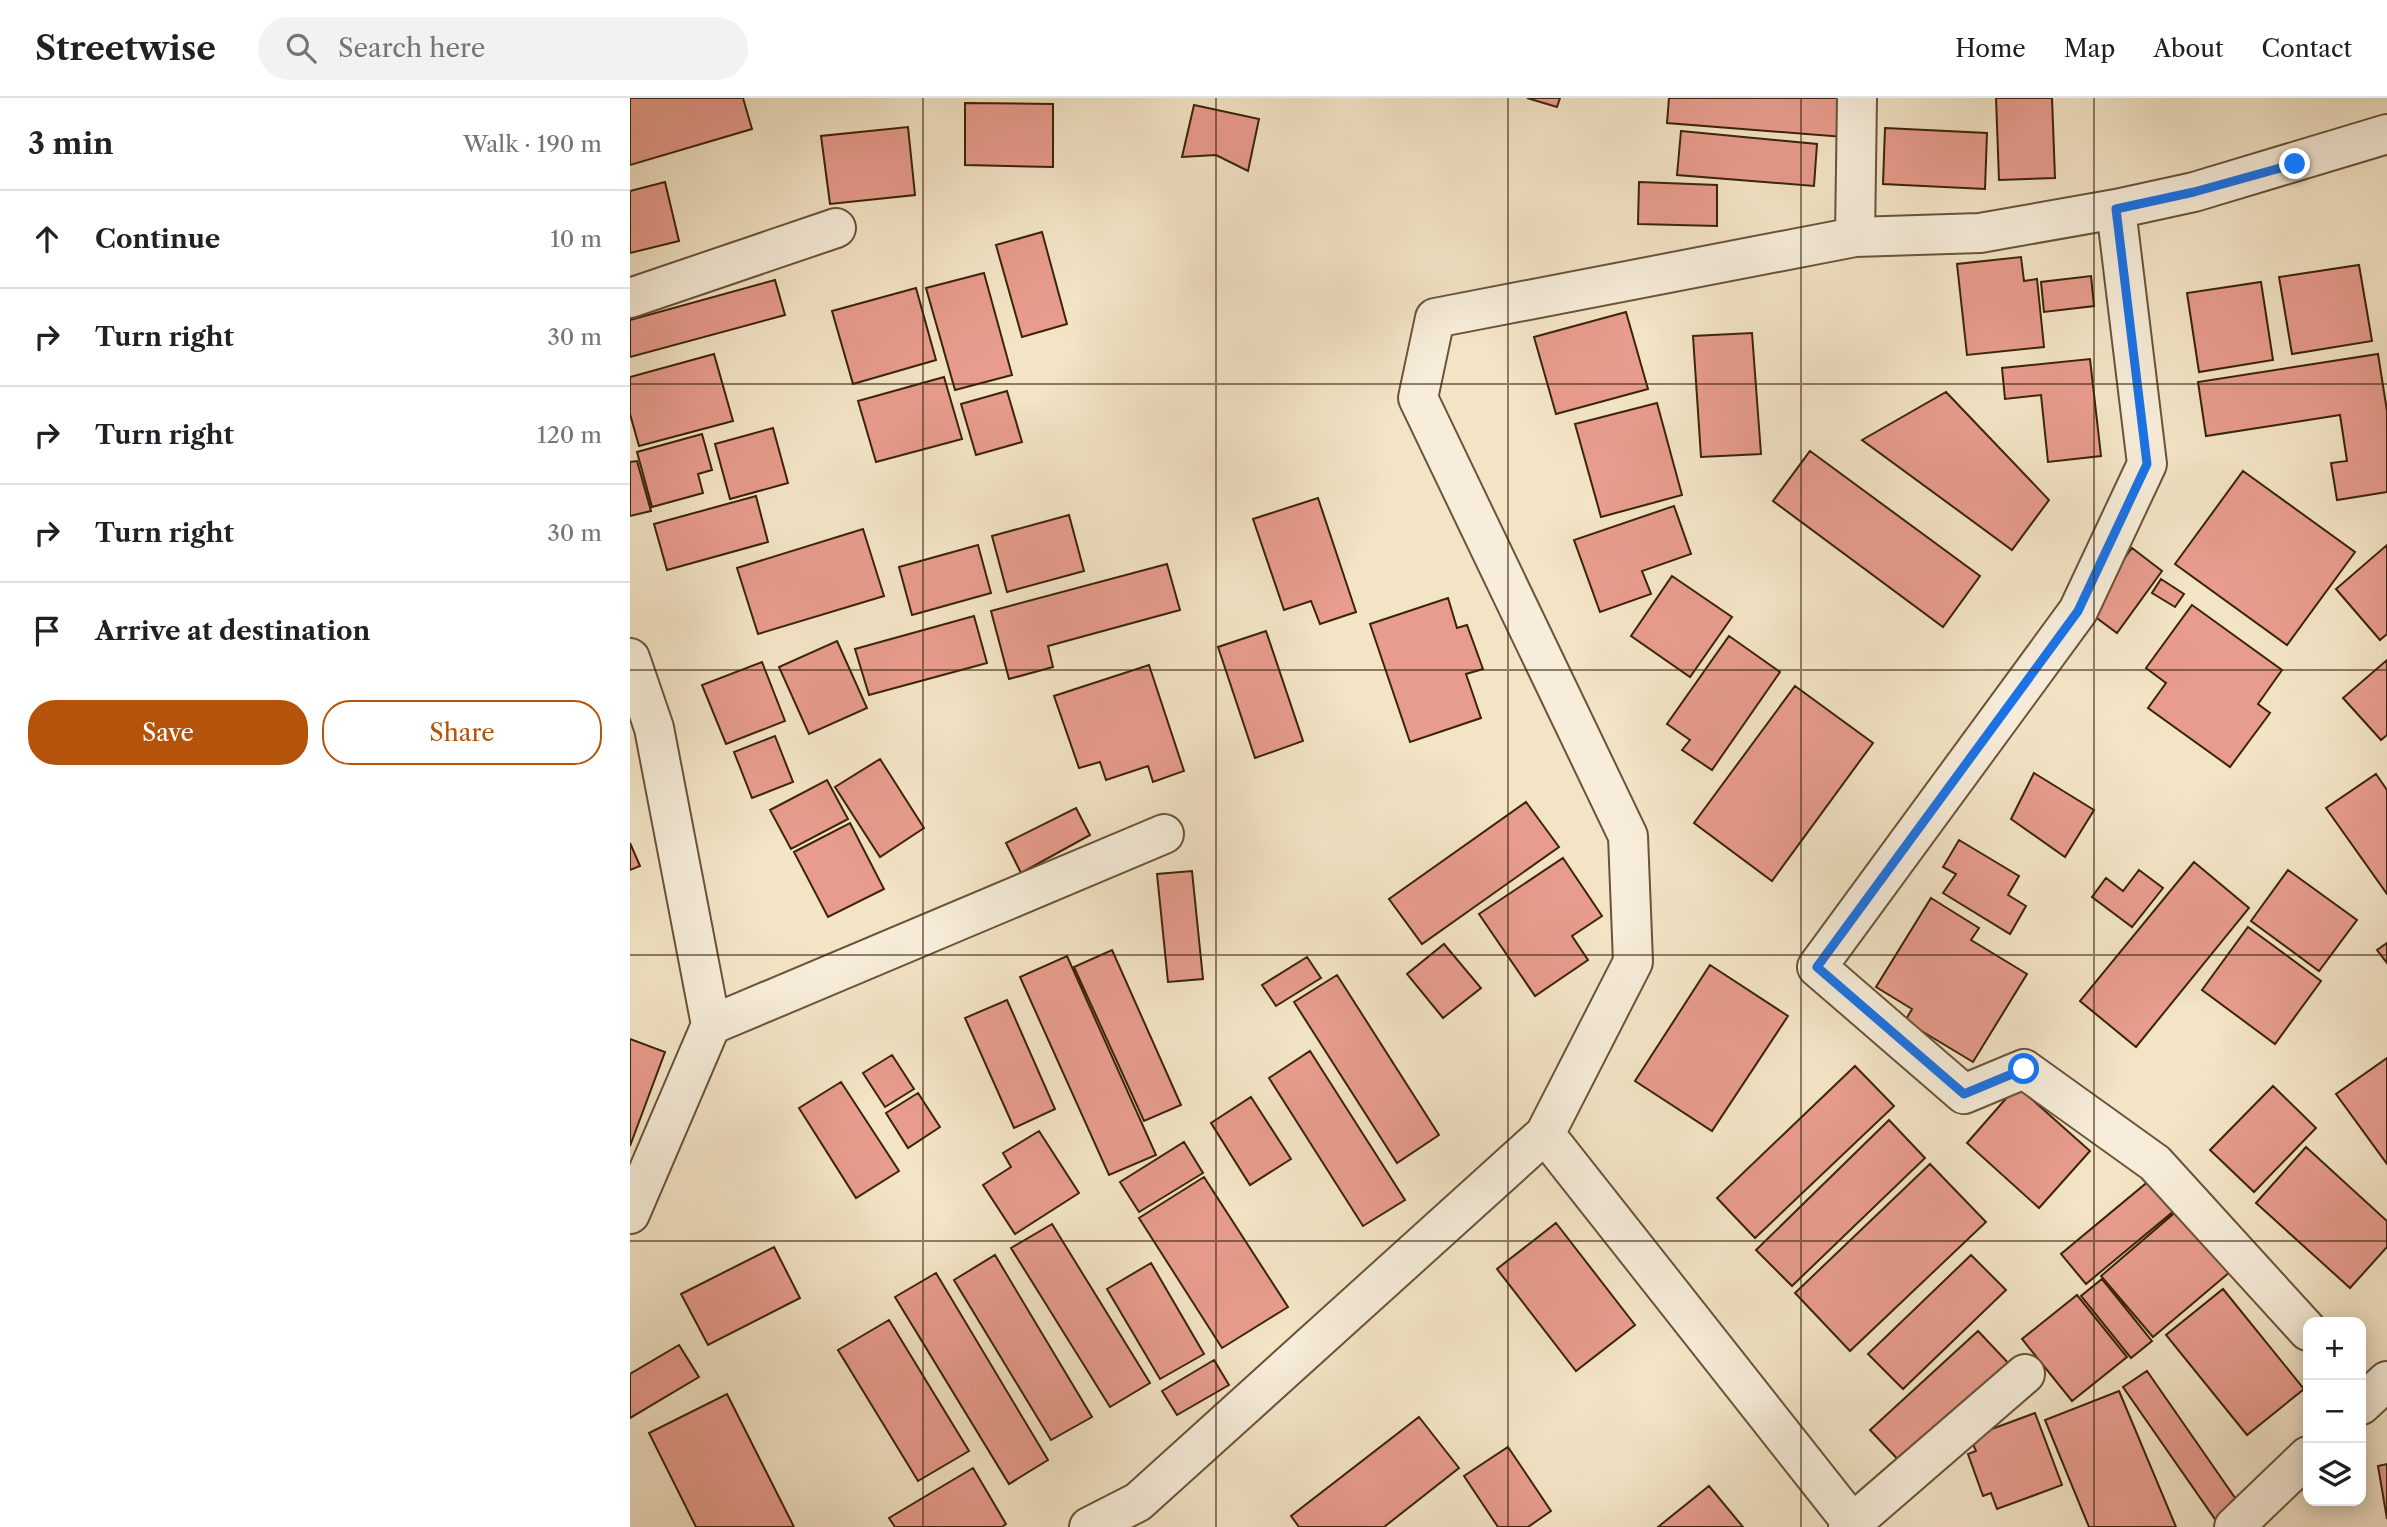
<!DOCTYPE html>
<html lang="en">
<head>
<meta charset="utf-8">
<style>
  :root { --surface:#fff; --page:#f2f2f2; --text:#202124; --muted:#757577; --line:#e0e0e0; --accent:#b45309 }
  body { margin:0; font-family:"Libre Caslon Text",serif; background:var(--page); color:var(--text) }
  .controls { position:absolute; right:21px; bottom:21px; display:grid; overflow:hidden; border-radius:14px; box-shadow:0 4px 18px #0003 }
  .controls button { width:63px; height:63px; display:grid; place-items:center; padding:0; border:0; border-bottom:2px solid var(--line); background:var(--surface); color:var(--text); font:35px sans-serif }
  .stop { position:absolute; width:21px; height:21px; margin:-16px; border:5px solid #1a73e8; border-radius:50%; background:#fff }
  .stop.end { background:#1a73e8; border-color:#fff; box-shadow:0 2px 7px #0008 }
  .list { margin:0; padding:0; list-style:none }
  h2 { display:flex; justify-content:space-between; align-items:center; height:91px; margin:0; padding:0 28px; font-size:30px }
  h2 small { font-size:23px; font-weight:400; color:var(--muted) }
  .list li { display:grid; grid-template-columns:46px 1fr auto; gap:21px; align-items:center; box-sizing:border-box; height:98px; padding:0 28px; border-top:2px solid var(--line) }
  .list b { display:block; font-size:26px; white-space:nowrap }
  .list em { font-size:23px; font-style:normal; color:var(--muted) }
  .actions { display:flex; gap:14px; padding:21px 28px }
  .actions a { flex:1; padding:16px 0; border:2px solid var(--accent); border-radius:28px; text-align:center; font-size:24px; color:var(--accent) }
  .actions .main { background:var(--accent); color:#fff }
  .icon { flex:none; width:38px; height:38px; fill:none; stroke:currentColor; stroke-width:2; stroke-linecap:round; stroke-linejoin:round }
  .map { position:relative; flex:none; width:1757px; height:1429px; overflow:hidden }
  header { display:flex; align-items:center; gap:42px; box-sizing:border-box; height:98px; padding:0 35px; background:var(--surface); border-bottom:2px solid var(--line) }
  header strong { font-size:33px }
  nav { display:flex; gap:38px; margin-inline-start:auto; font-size:24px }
  .search { width:490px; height:63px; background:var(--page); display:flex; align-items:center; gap:18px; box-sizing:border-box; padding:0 24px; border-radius:38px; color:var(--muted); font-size:26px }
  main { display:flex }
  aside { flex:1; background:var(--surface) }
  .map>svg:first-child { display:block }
  .building { fill:#e89c8d; stroke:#3b2409; stroke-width:2 }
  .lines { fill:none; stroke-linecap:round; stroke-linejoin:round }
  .street-casing { stroke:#695438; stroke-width:42 }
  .street { stroke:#f7edda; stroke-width:38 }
  .route { stroke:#1a73e8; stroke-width:9 }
  .grid { fill:none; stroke:#3b2409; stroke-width:2; stroke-opacity:0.55 }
</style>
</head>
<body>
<header>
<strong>Streetwise</strong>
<div class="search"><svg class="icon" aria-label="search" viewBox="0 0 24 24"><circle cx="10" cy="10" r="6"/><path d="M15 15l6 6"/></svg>Search here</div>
<nav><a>Home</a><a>Map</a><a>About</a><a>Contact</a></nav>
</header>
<main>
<aside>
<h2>3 min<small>Walk · 190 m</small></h2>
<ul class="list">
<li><svg class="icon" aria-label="ahead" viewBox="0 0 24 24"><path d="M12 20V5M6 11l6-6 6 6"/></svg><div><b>Continue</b></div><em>10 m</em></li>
<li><svg class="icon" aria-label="right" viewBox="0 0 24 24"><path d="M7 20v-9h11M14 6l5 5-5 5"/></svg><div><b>Turn right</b></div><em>30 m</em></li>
<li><svg class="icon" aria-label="right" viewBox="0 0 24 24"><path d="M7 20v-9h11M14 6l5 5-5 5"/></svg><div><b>Turn right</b></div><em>120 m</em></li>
<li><svg class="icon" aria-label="right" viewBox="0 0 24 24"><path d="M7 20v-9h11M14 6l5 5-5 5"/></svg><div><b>Turn right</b></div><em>30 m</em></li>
<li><svg class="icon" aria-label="arrive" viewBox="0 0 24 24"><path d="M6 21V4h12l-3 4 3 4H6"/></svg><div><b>Arrive at destination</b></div></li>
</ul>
<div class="actions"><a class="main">Save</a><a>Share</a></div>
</aside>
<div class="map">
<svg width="1757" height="1429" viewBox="0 0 1757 1429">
  <rect width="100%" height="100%" fill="#f3e4c6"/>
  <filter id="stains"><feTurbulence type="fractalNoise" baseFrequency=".00286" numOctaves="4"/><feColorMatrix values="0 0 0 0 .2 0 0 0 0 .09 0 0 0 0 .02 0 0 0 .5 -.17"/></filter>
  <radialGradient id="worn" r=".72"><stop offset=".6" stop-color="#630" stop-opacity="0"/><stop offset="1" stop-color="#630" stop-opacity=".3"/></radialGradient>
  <!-- building -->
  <path class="building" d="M 0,0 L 113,0 L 122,31 L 0,67 Z
    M 897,0 L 930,0 L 927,9 Z
    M 1039,0 L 1217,0 L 1214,39 L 1037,25 Z
    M 1366,0 L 1422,0 L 1425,80 L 1369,82 Z
    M 335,5 L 423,6 L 423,69 L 335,67 Z
    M 564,7 L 629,21 L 618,73 L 586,57 L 552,59 Z
    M 278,29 L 285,97 L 200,106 L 191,38 Z
    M 1255,30 L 1357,35 L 1355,91 L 1253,86 Z
    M 1051,33 L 1187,46 L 1184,88 L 1047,77 Z
    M 35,84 L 49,143 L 0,155 L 0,93 Z
    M 1009,84 L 1087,87 L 1087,128 L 1008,126 Z
    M 412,134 L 437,226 L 392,239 L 366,147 Z
    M 1391,159 L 1394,183 L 1407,181 L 1414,249 L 1337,257 L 1327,166 Z
    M 1729,167 L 1742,243 L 1662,256 L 1649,179 Z
    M 354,175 L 382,277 L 325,292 L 296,190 Z
    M 1461,178 L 1464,208 L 1414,214 L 1411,184 Z
    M 145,182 L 155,217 L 0,259 L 0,222 Z
    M 1631,184 L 1643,262 L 1569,274 L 1557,195 Z
    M 286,190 L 306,262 L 223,286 L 202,213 Z
    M 996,214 L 1018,291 L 926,316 L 904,239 Z
    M 1122,235 L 1131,356 L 1071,359 L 1063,238 Z
    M 84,256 L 103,323 L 9,348 L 0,316 L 0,279 Z
    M 1748,256 L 1757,313 L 1757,394 L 1707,402 L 1701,365 L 1717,363 L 1710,317 L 1576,338 L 1568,284 Z
    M 1460,261 L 1471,358 L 1418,364 L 1411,297 L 1375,301 L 1372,270 Z
    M 314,279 L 332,341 L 246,364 L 228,303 Z
    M 377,293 L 392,344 L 346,357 L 331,306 Z
    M 1316,294 L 1419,402 L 1382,452 L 1232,342 Z
    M 1027,305 L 1052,397 L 971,419 L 945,326 Z
    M 143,330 L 158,385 L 100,401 L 85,346 Z
    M 72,336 L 82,372 L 68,376 L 73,395 L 22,409 L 7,354 Z
    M 1180,353 L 1350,478 L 1313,529 L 1143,403 Z
    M 7,363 L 21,413 L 0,418 L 0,364 Z
    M 1613,373 L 1725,454 L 1657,547 L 1545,466 Z
    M 126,398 L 138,444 L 37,472 L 24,426 Z
    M 688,400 L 726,514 L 690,526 L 681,503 L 654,512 L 623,421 Z
    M 1044,408 L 1061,456 L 1012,473 L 1021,496 L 970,514 L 944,442 Z
    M 439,417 L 454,473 L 377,494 L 362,438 Z
    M 233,431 L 254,498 L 128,536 L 107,470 Z
    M 348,447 L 361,495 L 282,517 L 269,469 Z
    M 1757,447 L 1757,536 L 1750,542 L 1706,491 Z
    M 1502,450 L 1532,473 L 1487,535 L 1456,512 Z
    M 537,466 L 550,512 L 418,548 L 423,569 L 379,581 L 361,513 Z
    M 1042,478 L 1102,519 L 1060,579 L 1001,538 Z
    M 1531,481 L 1554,496 L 1545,509 L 1522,495 Z
    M 818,500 L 827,530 L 837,527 L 853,571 L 836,576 L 851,620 L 780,644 L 740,526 Z
    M 1562,507 L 1652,572 L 1628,606 L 1640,615 L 1600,669 L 1518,610 L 1536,585 L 1516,570 Z
    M 344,518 L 357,565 L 239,597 L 225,551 Z
    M 636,533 L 673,643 L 625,660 L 588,549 Z
    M 1099,538 L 1150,574 L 1082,672 L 1052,652 L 1060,642 L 1037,626 Z
    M 207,543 L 237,610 L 179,636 L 149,569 Z
    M 1757,562 L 1757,637 L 1751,642 L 1713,600 Z
    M 132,564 L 155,623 L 96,646 L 72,587 Z
    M 519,567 L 554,673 L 523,684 L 518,668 L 476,682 L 470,664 L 449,670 L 424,598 Z
    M 1165,588 L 1243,645 L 1142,783 L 1064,725 Z
    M 145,638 L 163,684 L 122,700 L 104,654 Z
    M 250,661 L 294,730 L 250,759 L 205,689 Z
    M 1404,675 L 1464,712 L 1435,759 L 1381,721 Z
    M 1746,676 L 1757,692 L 1757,796 L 1696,710 Z
    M 197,682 L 218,721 L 161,751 L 140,712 Z
    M 896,704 L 929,749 L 792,846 L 759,801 Z
    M 446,710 L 460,737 L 391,775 L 376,745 Z
    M 220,725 L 254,791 L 198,819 L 164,754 Z
    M 1329,742 L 1389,778 L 1378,797 L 1396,808 L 1380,836 L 1313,795 L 1326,776 L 1313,769 Z
    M 0,745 L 10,768 L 0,772 Z
    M 933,760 L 972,818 L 942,838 L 958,862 L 905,898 L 849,816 Z
    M 1564,764 L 1619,810 L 1506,949 L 1450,903 Z
    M 1509,772 L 1533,790 L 1502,829 L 1462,799 L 1476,780 L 1493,793 Z
    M 1658,772 L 1727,822 L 1689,873 L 1621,823 Z
    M 562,773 L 573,881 L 538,884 L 527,776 Z
    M 1301,800 L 1349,830 L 1341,842 L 1397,876 L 1343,964 L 1275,923 L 1282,911 L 1246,889 Z
    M 1618,829 L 1691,883 L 1645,946 L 1572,892 Z
    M 1757,845 L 1757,865 L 1747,852 Z
    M 814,846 L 851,890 L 813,920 L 777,876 Z
    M 482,852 L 551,1007 L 514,1023 L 444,869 Z
    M 437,858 L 526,1057 L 479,1077 L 390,879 Z
    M 677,859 L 691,880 L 646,908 L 632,887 Z
    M 1080,867 L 1158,918 L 1082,1033 L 1005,983 Z
    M 707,877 L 809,1037 L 767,1065 L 664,904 Z
    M 377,902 L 425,1011 L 384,1030 L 335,920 Z
    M 0,941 L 35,954 L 0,1048 Z
    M 680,953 L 775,1102 L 733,1128 L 639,980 Z
    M 262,957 L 284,991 L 255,1009 L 233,975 Z
    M 1757,960 L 1757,1066 L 1706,996 Z
    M 1225,968 L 1264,1008 L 1125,1140 L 1087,1100 Z
    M 211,984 L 269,1073 L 226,1100 L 169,1010 Z
    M 1387,988 L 1460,1053 L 1409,1110 L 1337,1045 Z
    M 1643,988 L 1686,1030 L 1624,1094 L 1580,1052 Z
    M 288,995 L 310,1029 L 278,1050 L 256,1015 Z
    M 621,999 L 661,1061 L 620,1087 L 581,1025 Z
    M 1259,1022 L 1295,1060 L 1162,1188 L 1126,1152 Z
    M 409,1033 L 449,1095 L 385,1136 L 353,1087 L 381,1069 L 373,1055 Z
    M 554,1044 L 573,1075 L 509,1114 L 490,1084 Z
    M 1676,1049 L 1757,1123 L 1757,1149 L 1720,1190 L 1626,1105 Z
    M 1300,1066 L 1356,1124 L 1220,1253 L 1165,1195 Z
    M 574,1079 L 658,1209 L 592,1250 L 509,1120 Z
    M 1520,1082 L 1545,1112 L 1456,1186 L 1431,1156 Z
    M 1548,1112 L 1600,1174 L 1523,1239 L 1471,1178 Z
    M 926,1125 L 1005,1227 L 946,1273 L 867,1171 Z
    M 422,1126 L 520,1285 L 480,1309 L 381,1150 Z
    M 144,1149 L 170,1200 L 78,1247 L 51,1196 Z
    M 365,1157 L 462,1319 L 421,1342 L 324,1182 Z
    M 1341,1157 L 1376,1192 L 1273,1291 L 1238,1256 Z
    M 521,1165 L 574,1256 L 530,1281 L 477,1191 Z
    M 306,1175 L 418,1362 L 379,1386 L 265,1199 Z
    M 1472,1181 L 1522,1243 L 1501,1260 L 1451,1198 Z
    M 1593,1191 L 1674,1291 L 1617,1337 L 1536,1237 Z
    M 1447,1197 L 1497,1259 L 1442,1303 L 1392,1241 Z
    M 259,1222 L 339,1353 L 288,1383 L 208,1252 Z
    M 1348,1233 L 1384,1271 L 1276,1370 L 1240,1332 Z
    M 49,1247 L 69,1279 L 0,1320 L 0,1276 Z
    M 584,1262 L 599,1287 L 547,1317 L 532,1293 Z
    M 1517,1273 L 1610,1407 L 1587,1424 L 1493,1289 Z
    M 1489,1293 L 1546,1429 L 1459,1429 L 1415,1322 Z
    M 97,1296 L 164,1429 L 66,1429 L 19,1335 Z
    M 1405,1315 L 1432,1387 L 1367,1411 L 1361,1395 L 1353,1398 L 1338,1356 L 1346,1353 L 1340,1339 Z
    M 789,1319 L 829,1370 L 754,1429 L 669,1429 L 661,1418 Z
    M 878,1349 L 921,1413 L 898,1429 L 868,1429 L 834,1378 Z
    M 1757,1366 L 1757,1421 L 1748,1368 Z
    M 343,1370 L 376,1426 L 372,1429 L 265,1429 L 259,1420 Z
    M 1079,1388 L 1113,1429 L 1028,1429 Z"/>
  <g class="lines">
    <defs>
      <path id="street" d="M 1225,139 L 1227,0
        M 0,200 L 206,130
        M 0,560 L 24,630 L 81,927 L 0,1116
        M 81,927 L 534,736
        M 915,1036 L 1003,864 L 998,738 L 788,300 L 805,220 L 1225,139 L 1350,135 L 1486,111
        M 1678,1233 L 1525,1065 L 1394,971 L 1334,996 L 1187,869 L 1448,513 L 1517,366 L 1486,111 L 1564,94 L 1757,36
        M 1731,1307 L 1757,1283
        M 459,1429 L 508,1404 L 915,1036 L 1223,1426
        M 1218,1429 L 1395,1276
        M 1604,1429 L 1678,1358"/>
    </defs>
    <!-- street casing -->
    <use href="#street" class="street-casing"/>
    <!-- street -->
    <use href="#street" class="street"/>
  </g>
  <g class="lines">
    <!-- route -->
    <path class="route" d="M 1394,971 L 1334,996 L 1187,869 L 1448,513 L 1517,366 L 1486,111 L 1564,94 L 1665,66"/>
  </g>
  <!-- grid -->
  <path class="grid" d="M 293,0 L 293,1429M 586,0 L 586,1429M 878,0 L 878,1429M 1171,0 L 1171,1429M 1464,0 L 1464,1429M 0,286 L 1757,286M 0,572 L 1757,572M 0,857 L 1757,857M 0,1143 L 1757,1143"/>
  <rect width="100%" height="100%" filter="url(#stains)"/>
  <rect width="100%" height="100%" fill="url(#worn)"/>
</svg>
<div class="controls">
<button>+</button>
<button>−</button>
<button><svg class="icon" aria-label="layers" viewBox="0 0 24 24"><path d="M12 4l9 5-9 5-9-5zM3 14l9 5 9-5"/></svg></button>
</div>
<div class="stop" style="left:1394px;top:971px"></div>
<div class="stop end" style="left:1665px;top:66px"></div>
</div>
</main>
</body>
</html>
